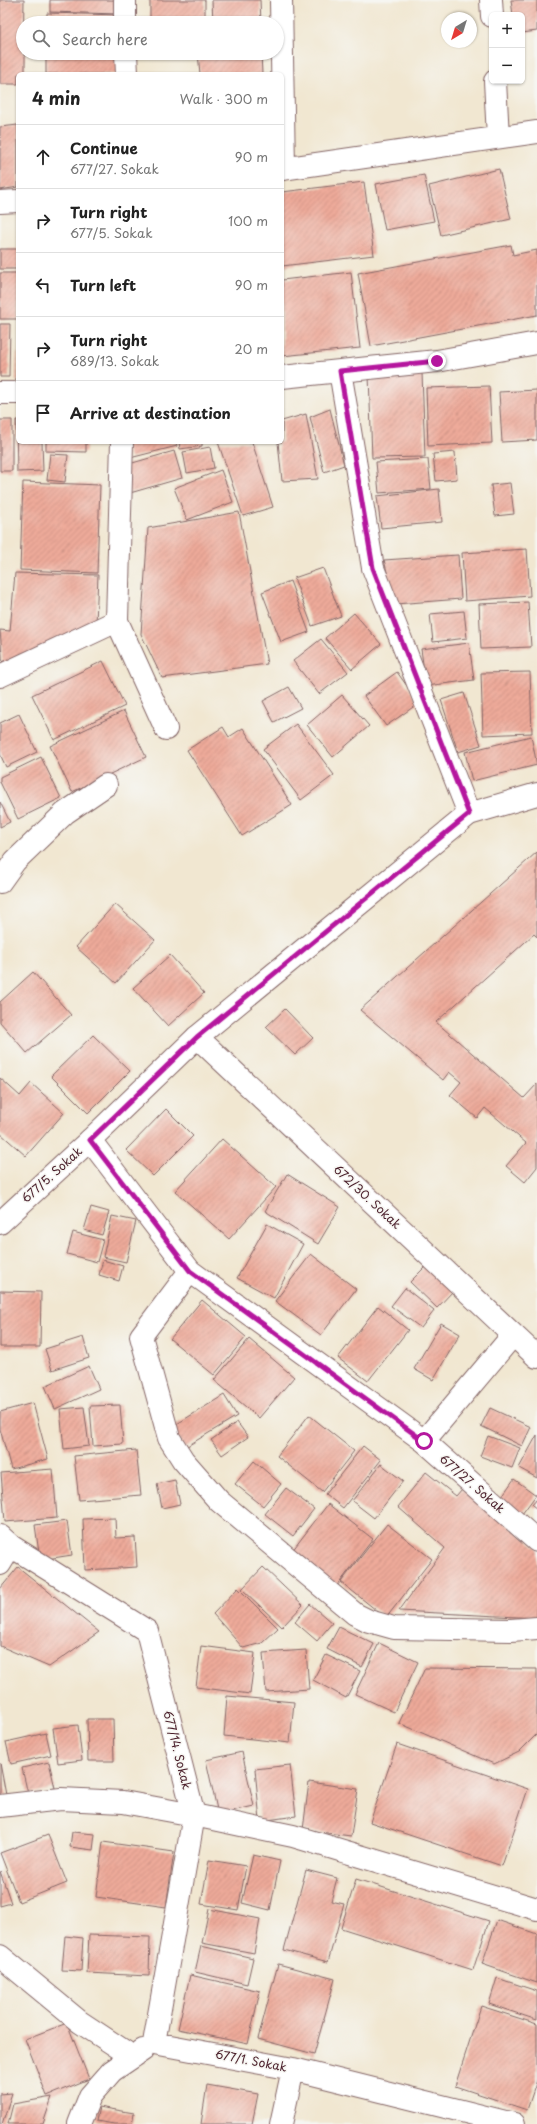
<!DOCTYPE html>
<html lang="en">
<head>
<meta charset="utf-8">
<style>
  :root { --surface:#fff; --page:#f2f2f2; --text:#222; --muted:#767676; --line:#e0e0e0 }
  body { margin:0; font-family:"Playpen Sans",sans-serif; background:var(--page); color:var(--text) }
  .controls { position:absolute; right:12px; top:12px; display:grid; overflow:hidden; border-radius:6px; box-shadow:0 1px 3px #0004 }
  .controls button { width:36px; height:36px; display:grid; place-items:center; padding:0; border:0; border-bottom:1px solid var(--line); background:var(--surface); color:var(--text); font:20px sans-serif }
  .compass { position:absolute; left:441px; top:12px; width:36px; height:36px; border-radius:50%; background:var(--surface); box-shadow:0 1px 3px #0004; rotate:218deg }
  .stop { position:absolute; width:12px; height:12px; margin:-9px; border:3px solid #b5179e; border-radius:50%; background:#fff }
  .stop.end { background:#b5179e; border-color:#fff; box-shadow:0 1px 4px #0008 }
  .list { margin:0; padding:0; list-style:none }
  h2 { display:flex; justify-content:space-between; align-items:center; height:52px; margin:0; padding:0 16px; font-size:17px }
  h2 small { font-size:13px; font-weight:400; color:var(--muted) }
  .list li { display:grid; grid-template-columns:26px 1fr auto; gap:12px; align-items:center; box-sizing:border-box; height:64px; padding:0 16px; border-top:1px solid var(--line) }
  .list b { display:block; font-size:15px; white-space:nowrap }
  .list p { margin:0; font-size:13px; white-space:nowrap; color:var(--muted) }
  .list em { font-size:13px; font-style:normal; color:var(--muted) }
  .icon { flex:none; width:22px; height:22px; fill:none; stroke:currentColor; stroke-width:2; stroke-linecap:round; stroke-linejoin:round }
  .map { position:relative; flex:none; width:537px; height:2124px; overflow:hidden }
  .search { position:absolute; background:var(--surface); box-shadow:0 1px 3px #0004; left:16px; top:16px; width:268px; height:44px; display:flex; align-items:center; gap:10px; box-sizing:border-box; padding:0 14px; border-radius:22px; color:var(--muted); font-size:15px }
  .panel { position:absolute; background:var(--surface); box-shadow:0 1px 3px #0004; left:16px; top:72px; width:268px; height:372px; border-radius:6px }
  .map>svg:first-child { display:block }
  .building { fill:url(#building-hatch) }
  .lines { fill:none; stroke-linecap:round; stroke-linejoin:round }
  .minor-casing { stroke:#846565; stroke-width:24 }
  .tertiary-casing { stroke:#846565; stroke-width:24 }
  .minor { stroke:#fff; stroke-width:22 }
  .tertiary { stroke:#fff; stroke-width:22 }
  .route { stroke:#b5179e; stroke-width:5 }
  .labels { text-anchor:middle; stroke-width:3; stroke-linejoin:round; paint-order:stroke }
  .street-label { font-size:12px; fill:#4a1f2b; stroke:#f6f6f2 }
</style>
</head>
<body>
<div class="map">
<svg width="537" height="2124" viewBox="0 0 537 2124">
  <defs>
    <pattern id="building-hatch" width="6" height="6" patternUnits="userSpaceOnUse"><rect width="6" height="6" fill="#eeaa9a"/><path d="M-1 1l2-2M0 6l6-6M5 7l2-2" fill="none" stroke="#c38a7e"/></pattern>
  </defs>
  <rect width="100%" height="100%" fill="#f6f6f2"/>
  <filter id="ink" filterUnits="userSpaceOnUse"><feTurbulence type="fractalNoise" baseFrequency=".025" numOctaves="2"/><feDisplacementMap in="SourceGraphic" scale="8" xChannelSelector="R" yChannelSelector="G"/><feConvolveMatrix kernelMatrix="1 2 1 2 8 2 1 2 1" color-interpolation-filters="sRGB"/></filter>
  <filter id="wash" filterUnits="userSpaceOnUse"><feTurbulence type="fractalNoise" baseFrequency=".012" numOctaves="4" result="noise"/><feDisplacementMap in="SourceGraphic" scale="16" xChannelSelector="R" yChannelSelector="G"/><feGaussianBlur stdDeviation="0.9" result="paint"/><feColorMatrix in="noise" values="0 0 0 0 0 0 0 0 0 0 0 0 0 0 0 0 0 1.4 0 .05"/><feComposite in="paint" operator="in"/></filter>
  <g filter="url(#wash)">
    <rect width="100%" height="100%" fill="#f1e7d1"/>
    <g id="blocks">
      <!-- building -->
      <path class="building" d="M 0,0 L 24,0 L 23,53 L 25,53 L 25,74 L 18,74 L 18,84 L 0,84 Z
        M 50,0 L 119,0 L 119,14 L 50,12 Z
        M 150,0 L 205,0 L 205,23 L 150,23 Z
        M 212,0 L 260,0 L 261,23 L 213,23 Z
        M 511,0 L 537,0 L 537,31 L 522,33 L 522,15 L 513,15 Z
        M 47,13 L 120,15 L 120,23 L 47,23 Z
        M 46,53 L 119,53 L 119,74 L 46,74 Z
        M 198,53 L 261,53 L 262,74 L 200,74 Z
        M 18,125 L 18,187 L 0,190 L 0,127 Z
        M 499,169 L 511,219 L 441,235 L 429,186 Z
        M 424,175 L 434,221 L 385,230 L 376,184 Z
        M 364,182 L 374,255 L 282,266 L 282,192 Z
        M 511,245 L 513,255 L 537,250 L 537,315 L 371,346 L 358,273 Z
        M 0,249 L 18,249 L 18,269 L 0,269 Z
        M 351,272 L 360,348 L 282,356 L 282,280 Z
        M 0,273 L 18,273 L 18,319 L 0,319 Z
        M 0,324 L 10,324 L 9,377 L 0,377 Z
        M 17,353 L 18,353 L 18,381 L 16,381 Z
        M 422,373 L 425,457 L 372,458 L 369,375 Z
        M 489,386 L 492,443 L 428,446 L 426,388 Z
        M 537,390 L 537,440 L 502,442 L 499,392 Z
        M 330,409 L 344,465 L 324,472 L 310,417 Z
        M 306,414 L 318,479 L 282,481 L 278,442 L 282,442 L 282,421 Z
        M 0,420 L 12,420 L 12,471 L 0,471 Z
        M 16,420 L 18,420 L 18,442 L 42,442 L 43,471 L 17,472 Z
        M 46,442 L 86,442 L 86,452 L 46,451 Z
        M 125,442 L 176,442 L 177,446 L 130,458 Z
        M 179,442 L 202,442 L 202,446 L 180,449 Z
        M 218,442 L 252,442 L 273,507 L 243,516 Z
        M 210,447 L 214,468 L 187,473 L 183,452 Z
        M 174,451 L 182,478 L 130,493 L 122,466 Z
        M 455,452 L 457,479 L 436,481 L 433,454 Z
        M 50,454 L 68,455 L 65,482 L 47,480 Z
        M 428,459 L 431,489 L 379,493 L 376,462 Z
        M 221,470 L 233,502 L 187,520 L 174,488 Z
        M 23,482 L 100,485 L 97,573 L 20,570 Z
        M 510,483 L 514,514 L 495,516 L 491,485 Z
        M 439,489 L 442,522 L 381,528 L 377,496 Z
        M 239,512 L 267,664 L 162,678 L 141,634 L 148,528 Z
        M 527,549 L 530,596 L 465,601 L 462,553 Z
        M 458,555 L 461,599 L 395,604 L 384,560 Z
        M 323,568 L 341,616 L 312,626 L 294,578 Z
        M 15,573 L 98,575 L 96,624 L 3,668 L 0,630 L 10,631 Z
        M 290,581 L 309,632 L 281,642 L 262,592 Z
        M 528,602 L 531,647 L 481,649 L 479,604 Z
        M 464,611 L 467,638 L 433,642 L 430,614 Z
        M 354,613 L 381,644 L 352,669 L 325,638 Z
        M 321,639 L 348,672 L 319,694 L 293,661 Z
        M 469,643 L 474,680 L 426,686 L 421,649 Z
        M 103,661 L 125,706 L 54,740 L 32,695 Z
        M 397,672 L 419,703 L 386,726 L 364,696 Z
        M 530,672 L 532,733 L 483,735 L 481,673 Z
        M 289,687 L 301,708 L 274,722 L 263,701 Z
        M 464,693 L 481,745 L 458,752 L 441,700 Z
        M 342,695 L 369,726 L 333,757 L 307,725 Z
        M 124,711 L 146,757 L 72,792 L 50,746 Z
        M 19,714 L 37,752 L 6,767 L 0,754 L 0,723 Z
        M 296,724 L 334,775 L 301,800 L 263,749 Z
        M 223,727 L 229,737 L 243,728 L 292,805 L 242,836 L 187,750 Z
        M 531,736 L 537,765 L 472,781 L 465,752 Z
        M 41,757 L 61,798 L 18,819 L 0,782 L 0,777 Z
        M 0,802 L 10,822 L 0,827 Z
        M 537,852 L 537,937 L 534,934 L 436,1022 L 524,1098 L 537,1084 L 537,1167 L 525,1182 L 506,1166 L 526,1143 L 485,1108 L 477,1118 L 450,1095 L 461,1082 L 449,1072 L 443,1080 L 360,1010 Z
        M 115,904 L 155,940 L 116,983 L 76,947 Z
        M 170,955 L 204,993 L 168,1026 L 133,988 Z
        M 33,972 L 71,1015 L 27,1053 L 0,1022 L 0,1002 Z
        M 285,1009 L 313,1038 L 295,1055 L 266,1027 Z
        M 93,1035 L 130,1071 L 88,1113 L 51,1076 Z
        M 0,1078 L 20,1096 L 31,1083 L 64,1113 L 26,1156 L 0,1133 Z
        M 166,1109 L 193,1136 L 153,1176 L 126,1150 Z
        M 222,1139 L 276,1187 L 229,1239 L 175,1191 Z
        M 287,1174 L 340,1207 L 318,1244 L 265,1211 Z
        M 91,1207 L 109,1212 L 102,1235 L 84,1230 Z
        M 112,1216 L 136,1221 L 126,1262 L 103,1257 Z
        M 267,1224 L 303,1244 L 274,1298 L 237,1278 Z
        M 73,1232 L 103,1240 L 97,1262 L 67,1254 Z
        M 311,1254 L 356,1289 L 321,1335 L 275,1301 Z
        M 103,1260 L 123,1266 L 119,1281 L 99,1275 Z
        M 427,1265 L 453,1291 L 437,1308 L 410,1282 Z
        M 405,1288 L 434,1311 L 421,1328 L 391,1306 Z
        M 0,1291 L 41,1292 L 40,1347 L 0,1347 Z
        M 202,1300 L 246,1337 L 214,1375 L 170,1339 Z
        M 378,1306 L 408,1330 L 368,1381 L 338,1358 Z
        M 441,1323 L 460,1334 L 433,1380 L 414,1369 Z
        M 83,1337 L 89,1358 L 52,1370 L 45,1349 Z
        M 249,1339 L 294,1377 L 259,1418 L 214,1380 Z
        M 89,1366 L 99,1389 L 55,1409 L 45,1386 Z
        M 224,1395 L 237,1416 L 184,1448 L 172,1427 Z
        M 33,1403 L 48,1459 L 11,1469 L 0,1429 L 0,1412 Z
        M 120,1405 L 123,1444 L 93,1446 L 90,1406 Z
        M 84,1407 L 89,1446 L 64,1449 L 60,1409 Z
        M 490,1408 L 531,1427 L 522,1446 L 481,1426 Z
        M 309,1415 L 354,1451 L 322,1492 L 277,1456 Z
        M 237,1422 L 248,1437 L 222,1455 L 211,1440 Z
        M 537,1435 L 537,1478 L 519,1468 Z
        M 488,1436 L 520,1448 L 512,1468 L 480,1456 Z
        M 363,1446 L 381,1460 L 343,1508 L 325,1494 Z
        M 136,1450 L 141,1495 L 79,1500 L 74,1456 Z
        M 254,1461 L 281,1484 L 263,1506 L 235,1484 Z
        M 381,1464 L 403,1481 L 374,1518 L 352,1501 Z
        M 53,1469 L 57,1518 L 5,1522 L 1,1473 Z
        M 426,1472 L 456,1496 L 462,1489 L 537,1548 L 537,1618 L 399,1611 L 445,1548 L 398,1507 Z
        M 514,1479 L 536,1495 L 522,1514 L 500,1499 Z
        M 175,1480 L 180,1504 L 162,1508 L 157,1484 Z
        M 286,1488 L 314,1509 L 293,1536 L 265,1514 Z
        M 537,1499 L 537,1509 L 532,1505 Z
        M 328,1504 L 373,1539 L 337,1586 L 292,1551 Z
        M 115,1518 L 116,1538 L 135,1537 L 137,1567 L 85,1570 L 83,1519 Z
        M 67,1521 L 72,1555 L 40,1560 L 35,1525 Z
        M 387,1524 L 432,1559 L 386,1618 L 341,1582 Z
        M 18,1567 L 99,1632 L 49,1667 L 0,1646 L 0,1589 Z
        M 263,1567 L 303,1605 L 282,1627 L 242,1589 Z
        M 238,1588 L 278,1628 L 262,1643 L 243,1648 L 213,1614 Z
        M 310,1604 L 332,1623 L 317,1641 L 295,1622 Z
        M 339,1627 L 374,1644 L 362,1667 L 327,1649 Z
        M 379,1643 L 418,1662 L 394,1712 L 355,1694 Z
        M 201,1646 L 255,1653 L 250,1694 L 196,1687 Z
        M 306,1650 L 309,1689 L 266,1692 L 263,1653 Z
        M 326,1655 L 360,1671 L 346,1698 L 313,1680 Z
        M 425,1668 L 537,1669 L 537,1734 L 519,1752 L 494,1764 L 399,1723 Z
        M 227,1696 L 294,1702 L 290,1743 L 224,1736 Z
        M 87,1719 L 113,1719 L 114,1761 L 88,1761 Z
        M 78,1725 L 82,1760 L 58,1763 L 53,1728 Z
        M 46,1733 L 51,1755 L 11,1764 L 6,1742 Z
        M 397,1744 L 528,1789 L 502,1866 L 370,1822 Z
        M 242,1752 L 254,1806 L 218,1814 L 206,1760 Z
        M 49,1762 L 55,1788 L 28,1794 L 22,1768 Z
        M 0,1763 L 6,1795 L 0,1796 Z
        M 290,1765 L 296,1816 L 260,1821 L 255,1769 Z
        M 309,1782 L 358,1789 L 351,1836 L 303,1830 Z
        M 72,1832 L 95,1834 L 93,1850 L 70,1847 Z
        M 48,1835 L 67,1883 L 19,1902 L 0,1853 Z
        M 103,1842 L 174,1852 L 166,1907 L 96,1897 Z
        M 253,1855 L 280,1861 L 270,1910 L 242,1903 Z
        M 209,1860 L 246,1866 L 238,1910 L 201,1904 Z
        M 306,1870 L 337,1878 L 331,1901 L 344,1904 L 328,1962 L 284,1950 Z
        M 0,1871 L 11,1903 L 0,1906 Z
        M 356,1879 L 489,1921 L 473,1970 L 341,1928 Z
        M 209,1909 L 260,1919 L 254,1953 L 202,1943 Z
        M 497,1920 L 537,1934 L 537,1983 L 482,1964 Z
        M 89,1935 L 150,1937 L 149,1976 L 87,1973 Z
        M 65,1936 L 83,1938 L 81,1971 L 62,1970 Z
        M 201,1946 L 253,1958 L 247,1984 L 195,1972 Z
        M 278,1964 L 335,1979 L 314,2054 L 258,2039 Z
        M 190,1975 L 260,1991 L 248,2044 L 178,2029 Z
        M 497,1978 L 537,1991 L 537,2020 L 489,2004 Z
        M 481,2006 L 537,2024 L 537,2080 L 527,2110 L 455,2086 Z
        M 67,2023 L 89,2079 L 47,2096 L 25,2039 Z
        M 207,2085 L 258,2094 L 252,2124 L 201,2124 Z
        M 12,2093 L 2,2124 L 0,2124 L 0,2094 Z
        M 52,2097 L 43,2124 L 8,2124 L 13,2104 Z
        M 99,2107 L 134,2113 L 132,2124 L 114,2124 L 96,2121 Z"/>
    </g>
  </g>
  <g filter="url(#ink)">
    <use href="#blocks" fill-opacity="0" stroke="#846565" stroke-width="1"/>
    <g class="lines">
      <defs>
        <path id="minor" d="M 125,0 L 125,23
          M 281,0 L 284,168
          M 491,0 L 492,16
          M 126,53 L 127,74
          M 495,81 L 498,137
          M 282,169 L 537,132
          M 0,202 L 18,201
          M 340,371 L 373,568 L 469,814
          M 282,377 L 437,361 L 537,343
          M 0,393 L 18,393
          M 122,442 L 117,621 L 166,729
          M 0,676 L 117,621
          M 0,882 L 15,861 L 65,813 L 106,785
          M 197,1037 L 537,1357
          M 90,1140 L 190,1271 L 424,1441 L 537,1541
          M 190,1271 L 141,1336 L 169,1438 L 183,1460 L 219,1501 L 355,1614 L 369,1621 L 394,1628 L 511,1630 L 537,1628
          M 424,1441 L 513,1335
          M 0,1536 L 11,1546 L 147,1631 L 194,1815 L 154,2043
          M 0,1564 L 11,1546
          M 0,1806 L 61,1799 L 123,1802 L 194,1815 L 293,1836 L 537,1909
          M 0,1956 L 80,2022 L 133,2057
          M 154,2043 L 293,2069 L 281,2124
          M 293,2069 L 514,2124
          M 79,2124 L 90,2096 L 112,2071 L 143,2050"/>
        <path id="tertiary" d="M 0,1223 L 90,1140 L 197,1037 L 469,814 L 537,794"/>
      </defs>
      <!-- minor casing -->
      <use href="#minor" class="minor-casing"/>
      <!-- tertiary casing -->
      <use href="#tertiary" class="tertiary-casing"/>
      <!-- minor -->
      <use href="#minor" class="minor"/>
      <!-- tertiary -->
      <use href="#tertiary" class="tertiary"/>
    </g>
  </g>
  <g class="lines" filter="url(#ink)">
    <!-- route -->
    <path class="route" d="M 424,1441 L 190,1271 L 90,1140 L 197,1037 L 469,814 L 373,568 L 340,371 L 437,361"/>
  </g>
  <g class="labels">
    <!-- street labels -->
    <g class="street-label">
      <text transform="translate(52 1175) rotate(-42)" y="4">677/5. Sokak</text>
      <text transform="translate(367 1197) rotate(43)" y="4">672/30. Sokak</text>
      <text transform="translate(472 1484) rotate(41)" y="4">677/27. Sokak</text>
      <text transform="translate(177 1750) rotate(76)" y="4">677/14. Sokak</text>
      <text transform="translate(251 2061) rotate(11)" y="4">677/1. Sokak</text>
    </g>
  </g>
</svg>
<div class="controls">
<button>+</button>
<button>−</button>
</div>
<svg class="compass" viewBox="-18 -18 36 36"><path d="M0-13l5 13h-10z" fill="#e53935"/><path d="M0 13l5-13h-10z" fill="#767676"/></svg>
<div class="stop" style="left:424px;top:1441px"></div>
<div class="stop end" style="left:437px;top:361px"></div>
<div class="search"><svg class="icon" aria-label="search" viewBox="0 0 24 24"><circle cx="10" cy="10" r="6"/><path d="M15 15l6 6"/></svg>Search here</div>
<section class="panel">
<h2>4 min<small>Walk · 300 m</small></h2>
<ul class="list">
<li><svg class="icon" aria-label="ahead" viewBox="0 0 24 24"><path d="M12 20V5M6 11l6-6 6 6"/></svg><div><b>Continue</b><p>677/27. Sokak</p></div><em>90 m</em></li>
<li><svg class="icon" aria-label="right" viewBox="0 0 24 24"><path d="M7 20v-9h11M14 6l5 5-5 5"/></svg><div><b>Turn right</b><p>677/5. Sokak</p></div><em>100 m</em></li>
<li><svg class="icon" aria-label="left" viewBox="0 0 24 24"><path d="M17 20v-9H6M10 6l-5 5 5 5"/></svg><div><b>Turn left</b></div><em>90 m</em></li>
<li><svg class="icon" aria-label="right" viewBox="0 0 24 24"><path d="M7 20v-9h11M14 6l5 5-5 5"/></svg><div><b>Turn right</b><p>689/13. Sokak</p></div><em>20 m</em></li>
<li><svg class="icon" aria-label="arrive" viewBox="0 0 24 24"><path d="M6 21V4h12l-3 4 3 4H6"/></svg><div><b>Arrive at destination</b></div></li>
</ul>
</section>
</div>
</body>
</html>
